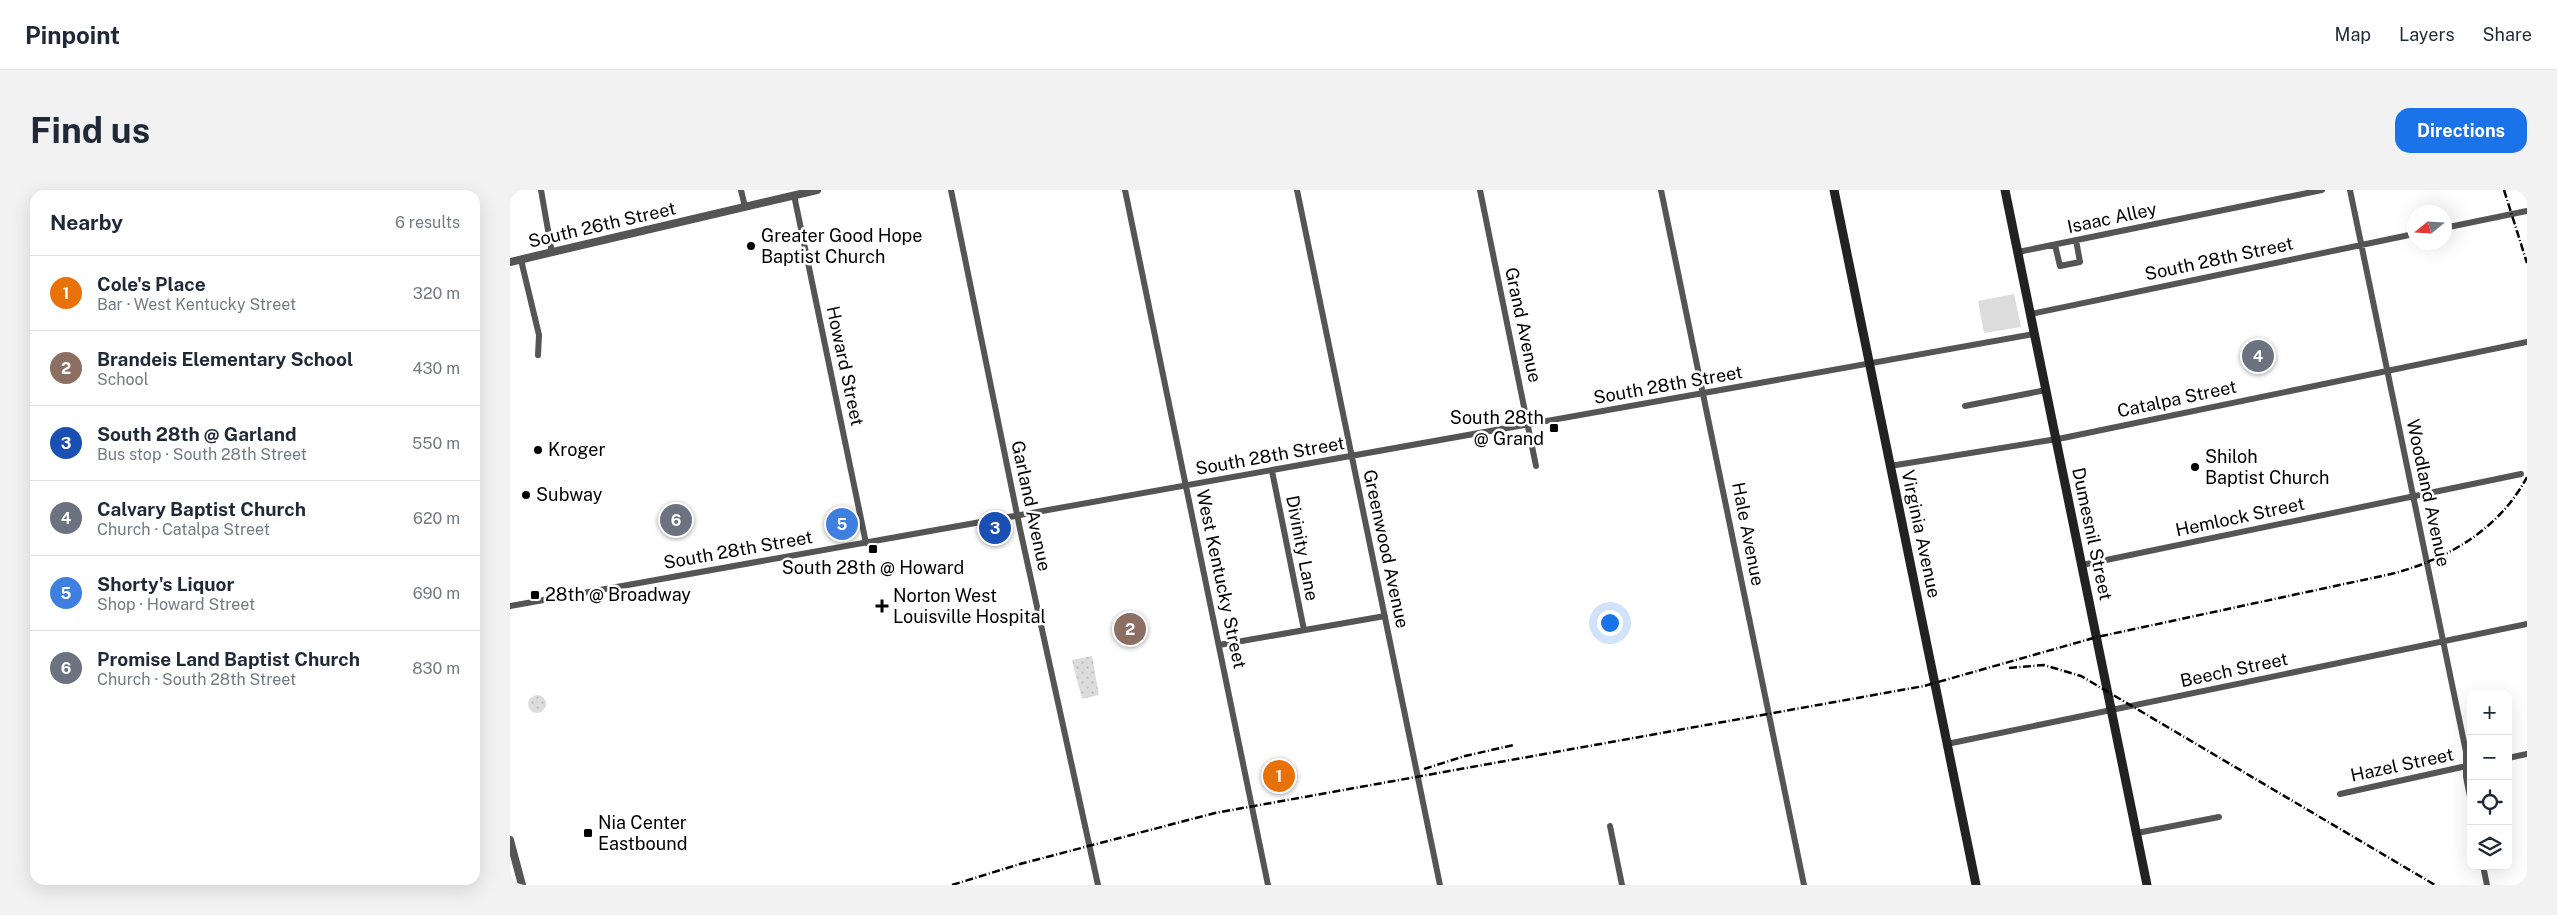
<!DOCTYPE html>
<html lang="en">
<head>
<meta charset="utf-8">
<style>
  :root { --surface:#fff; --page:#f2f2f3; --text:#1f2937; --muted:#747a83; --line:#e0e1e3; --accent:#1a73e8 }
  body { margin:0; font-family:"Public Sans",sans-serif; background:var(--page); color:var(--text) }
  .controls { position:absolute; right:15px; bottom:15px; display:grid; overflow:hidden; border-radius:10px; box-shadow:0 5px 20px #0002 }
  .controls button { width:45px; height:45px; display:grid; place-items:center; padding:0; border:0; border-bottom:1px solid var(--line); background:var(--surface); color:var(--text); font:25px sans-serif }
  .compass { position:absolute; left:1897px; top:15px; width:45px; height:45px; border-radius:50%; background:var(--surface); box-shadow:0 5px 20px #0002; rotate:252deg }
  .you { position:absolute; left:1099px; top:432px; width:18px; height:18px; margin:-12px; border:4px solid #fff; border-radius:50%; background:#1a73e8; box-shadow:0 0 0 8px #1a73e833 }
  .badge { display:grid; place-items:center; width:32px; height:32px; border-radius:50%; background:var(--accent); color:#fff; font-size:16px; font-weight:700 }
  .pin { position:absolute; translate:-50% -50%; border:2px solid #fff; box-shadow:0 1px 5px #0006 }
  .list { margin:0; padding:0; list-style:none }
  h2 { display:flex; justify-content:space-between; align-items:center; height:65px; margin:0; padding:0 20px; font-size:21px }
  h2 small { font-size:16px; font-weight:400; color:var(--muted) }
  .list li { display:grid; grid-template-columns:32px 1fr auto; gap:15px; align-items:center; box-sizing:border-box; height:75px; padding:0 20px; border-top:1px solid var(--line) }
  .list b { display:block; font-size:19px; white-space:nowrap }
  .list p { margin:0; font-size:16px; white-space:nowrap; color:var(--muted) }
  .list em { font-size:16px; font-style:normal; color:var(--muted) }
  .icon { flex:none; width:28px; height:28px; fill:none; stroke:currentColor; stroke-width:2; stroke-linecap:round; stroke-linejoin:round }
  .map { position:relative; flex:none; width:2017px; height:695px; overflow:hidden; border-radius:15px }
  header { display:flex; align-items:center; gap:30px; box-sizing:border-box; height:70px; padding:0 25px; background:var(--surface); border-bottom:1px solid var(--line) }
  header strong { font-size:24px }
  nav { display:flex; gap:28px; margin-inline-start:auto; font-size:18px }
  .intro { display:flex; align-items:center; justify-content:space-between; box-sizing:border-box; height:120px; padding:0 30px }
  h1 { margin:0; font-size:35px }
  .button { padding:12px 22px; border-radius:15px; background:var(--accent); color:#fff; font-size:18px; font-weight:700 }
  main { display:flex; gap:30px; padding:0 30px }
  aside { flex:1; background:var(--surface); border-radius:15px; box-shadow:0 5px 20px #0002 }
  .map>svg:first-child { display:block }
  .grass { fill:url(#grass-dots) }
  .garden { fill:#dcdcdc }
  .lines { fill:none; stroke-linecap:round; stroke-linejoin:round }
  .minor { stroke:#555; stroke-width:6 }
  .tertiary { stroke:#555; stroke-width:8 }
  .secondary { stroke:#222; stroke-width:9 }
  .rail { stroke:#000; stroke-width:2.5; stroke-dasharray:8 2.5 1 2.5; stroke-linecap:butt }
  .poi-dot { fill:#000; stroke:#fff; stroke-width:2 }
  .labels { text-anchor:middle; stroke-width:5; stroke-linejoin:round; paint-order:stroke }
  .street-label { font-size:18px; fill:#000; stroke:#fff }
  .poi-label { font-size:18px; fill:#000; stroke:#fff; text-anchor:start }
</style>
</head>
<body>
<header>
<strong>Pinpoint</strong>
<nav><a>Map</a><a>Layers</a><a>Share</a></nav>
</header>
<div class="intro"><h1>Find us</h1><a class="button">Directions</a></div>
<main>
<aside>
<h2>Nearby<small>6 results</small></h2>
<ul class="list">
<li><span class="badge" style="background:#e8710a">1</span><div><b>Cole's Place</b><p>Bar · West Kentucky Street</p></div><em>320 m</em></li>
<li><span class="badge" style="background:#8d6e63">2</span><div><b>Brandeis Elementary School</b><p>School</p></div><em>430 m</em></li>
<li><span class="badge" style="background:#1a4fb4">3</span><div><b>South 28th @ Garland</b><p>Bus stop · South 28th Street</p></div><em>550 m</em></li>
<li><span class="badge" style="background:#6b7280">4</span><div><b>Calvary Baptist Church</b><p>Church · Catalpa Street</p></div><em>620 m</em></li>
<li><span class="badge" style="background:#3f7fe0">5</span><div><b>Shorty's Liquor</b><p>Shop · Howard Street</p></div><em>690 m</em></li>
<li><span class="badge" style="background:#6b7280">6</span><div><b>Promise Land Baptist Church</b><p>Church · South 28th Street</p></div><em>830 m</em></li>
</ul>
</aside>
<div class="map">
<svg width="2017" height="695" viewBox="0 0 2017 695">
  <defs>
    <pattern id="grass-dots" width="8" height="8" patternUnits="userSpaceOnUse" patternTransform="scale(1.25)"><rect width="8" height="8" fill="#dcdcdc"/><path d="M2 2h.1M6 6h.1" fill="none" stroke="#bbb" stroke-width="1.8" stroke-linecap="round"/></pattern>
  </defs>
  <rect width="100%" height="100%" fill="#fff"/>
  <!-- grass -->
  <path class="grass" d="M 582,466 L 589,505 L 572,509 L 562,470 Z
    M18 514a9 9 0 1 1 18 0a9 9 0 1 1-18 0Z"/>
  <!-- garden -->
  <path class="garden" d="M 1504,104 L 1511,137 L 1474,143 L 1468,111 Z"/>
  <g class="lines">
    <!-- minor -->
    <path class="minor" d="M 31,0 L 42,63
      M 231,0 L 235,17
      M 441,0 L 510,339 L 588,695
      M 615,0 L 758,695
      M 787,0 L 930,695
      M 970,0 L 1026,276
      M 1151,0 L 1294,695
      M 1840,0 L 1956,562 L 1956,587 L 1961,612
      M 284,5 L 356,353
      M 1934,38 L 2017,21
      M 1545,55 L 1550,76 L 1570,72 L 1566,50
      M 1508,62 L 1812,0
      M 11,70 L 29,145 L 28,165
      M 1521,124 L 1904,44
      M 1455,216 L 1536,200
      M 1380,276 L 1553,248 L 2017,152
      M 762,281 L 794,440
      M 1572,375 L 2011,284
      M 0,416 L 1524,144
      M 709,455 L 875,426
      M 1437,554 L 2017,434
      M 1998,568 L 2017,564
      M 1830,604 L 1961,575
      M 1100,636 L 1112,695
      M 1627,643 L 1709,627
      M 1973,676 L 1977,695"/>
    <!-- tertiary -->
    <path class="tertiary" d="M 0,72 L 307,0
      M 0,650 L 12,695"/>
    <!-- secondary -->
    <path class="secondary" d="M 1324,0 L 1466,695
      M 1495,0 L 1637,695"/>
    <!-- rail -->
    <path class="rail" d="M 1994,0 L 2017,73
      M 1499,478 L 1534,475 L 1571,486 L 1925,695
      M 914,579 L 955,566 L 1004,555
      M 442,695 L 510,674 L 705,623 L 1414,496 L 1587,447 L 1881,384 C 1936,370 1989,340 2017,287"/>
  </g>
  <!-- markers -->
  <g class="poi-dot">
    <circle cx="241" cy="56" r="5"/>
    <rect x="1039" y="233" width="10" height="10" rx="2.5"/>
    <circle cx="28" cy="260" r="5"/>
    <circle cx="1685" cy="277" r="5"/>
    <circle cx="16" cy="305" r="5"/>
    <rect x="358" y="354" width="10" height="10" rx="2.5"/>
    <rect x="20" y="400" width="10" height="10" rx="2.5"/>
    <path d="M369.5 408.5h5v5h5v5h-5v5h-5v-5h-5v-5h5z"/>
    <rect x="73" y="638" width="10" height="10" rx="2.5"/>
  </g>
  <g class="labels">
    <!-- street labels -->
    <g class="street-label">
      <text transform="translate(1602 28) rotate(-12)" y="6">Isaac Alley</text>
      <text transform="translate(92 35) rotate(-13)" y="6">South 26th Street</text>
      <text transform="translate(1709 69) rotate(-12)" y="6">South 28th Street</text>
      <text transform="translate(1013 135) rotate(78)" y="6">Grand Avenue</text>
      <text transform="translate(335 176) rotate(78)" y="6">Howard Street</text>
      <text transform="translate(1158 195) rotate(-10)" y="6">South 28th Street</text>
      <text transform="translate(1667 209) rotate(-12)" y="6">Catalpa Street</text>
      <text transform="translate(760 266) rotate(-10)" y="6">South 28th Street</text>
      <text transform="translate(1918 303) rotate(78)" y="6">Woodland Avenue</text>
      <text transform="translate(521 316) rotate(78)" y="6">Garland Avenue</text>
      <text transform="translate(1730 327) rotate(-12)" y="6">Hemlock Street</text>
      <text transform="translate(1238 344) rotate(79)" y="6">Hale Avenue</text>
      <text transform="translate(1411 344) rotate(78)" y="6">Virginia Avenue</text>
      <text transform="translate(1582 344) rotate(78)" y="6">Dumesnil Street</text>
      <text transform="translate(792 358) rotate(79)" y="6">Divinity Lane</text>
      <text transform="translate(876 359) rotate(78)" y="6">Greenwood Avenue</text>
      <text transform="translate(228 360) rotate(-10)" y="6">South 28th Street</text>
      <text transform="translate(711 389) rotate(78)" y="6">West Kentucky Street</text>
      <text transform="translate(1724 480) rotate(-12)" y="6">Beech Street</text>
      <text transform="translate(1892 575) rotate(-12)" y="6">Hazel Street</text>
    </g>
    <!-- poi labels -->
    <g class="poi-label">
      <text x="251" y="52">Greater Good Hope<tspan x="251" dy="21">Baptist Church</tspan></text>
      <text x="1034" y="234" text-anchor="end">South 28th<tspan x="1034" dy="21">@ Grand</tspan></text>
      <text x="38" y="266">Kroger</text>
      <text x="1695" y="273">Shiloh<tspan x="1695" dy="21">Baptist Church</tspan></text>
      <text x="26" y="311">Subway</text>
      <text x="363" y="384" text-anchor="middle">South 28th @ Howard</text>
      <text x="35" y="411">28th @ Broadway</text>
      <text x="383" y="412">Norton West<tspan x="383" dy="21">Louisville Hospital</tspan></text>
      <text x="88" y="639">Nia Center<tspan x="88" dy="21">Eastbound</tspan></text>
    </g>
  </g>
</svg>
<div class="controls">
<button>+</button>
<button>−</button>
<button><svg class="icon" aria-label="locate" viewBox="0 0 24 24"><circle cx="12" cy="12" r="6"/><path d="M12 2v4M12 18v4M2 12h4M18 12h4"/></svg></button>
<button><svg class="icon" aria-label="layers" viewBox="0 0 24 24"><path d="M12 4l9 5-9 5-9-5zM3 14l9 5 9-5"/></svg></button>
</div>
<svg class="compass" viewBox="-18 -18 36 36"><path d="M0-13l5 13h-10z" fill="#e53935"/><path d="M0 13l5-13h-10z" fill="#747a83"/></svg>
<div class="you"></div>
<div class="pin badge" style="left:769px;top:586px;background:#e8710a">1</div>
<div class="pin badge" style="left:620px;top:439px;background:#8d6e63">2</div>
<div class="pin badge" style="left:485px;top:338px;background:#1a4fb4">3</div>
<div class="pin badge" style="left:1748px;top:166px;background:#6b7280">4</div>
<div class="pin badge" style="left:332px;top:334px;background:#3f7fe0">5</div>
<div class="pin badge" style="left:166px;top:330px;background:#6b7280">6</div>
</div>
</main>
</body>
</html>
